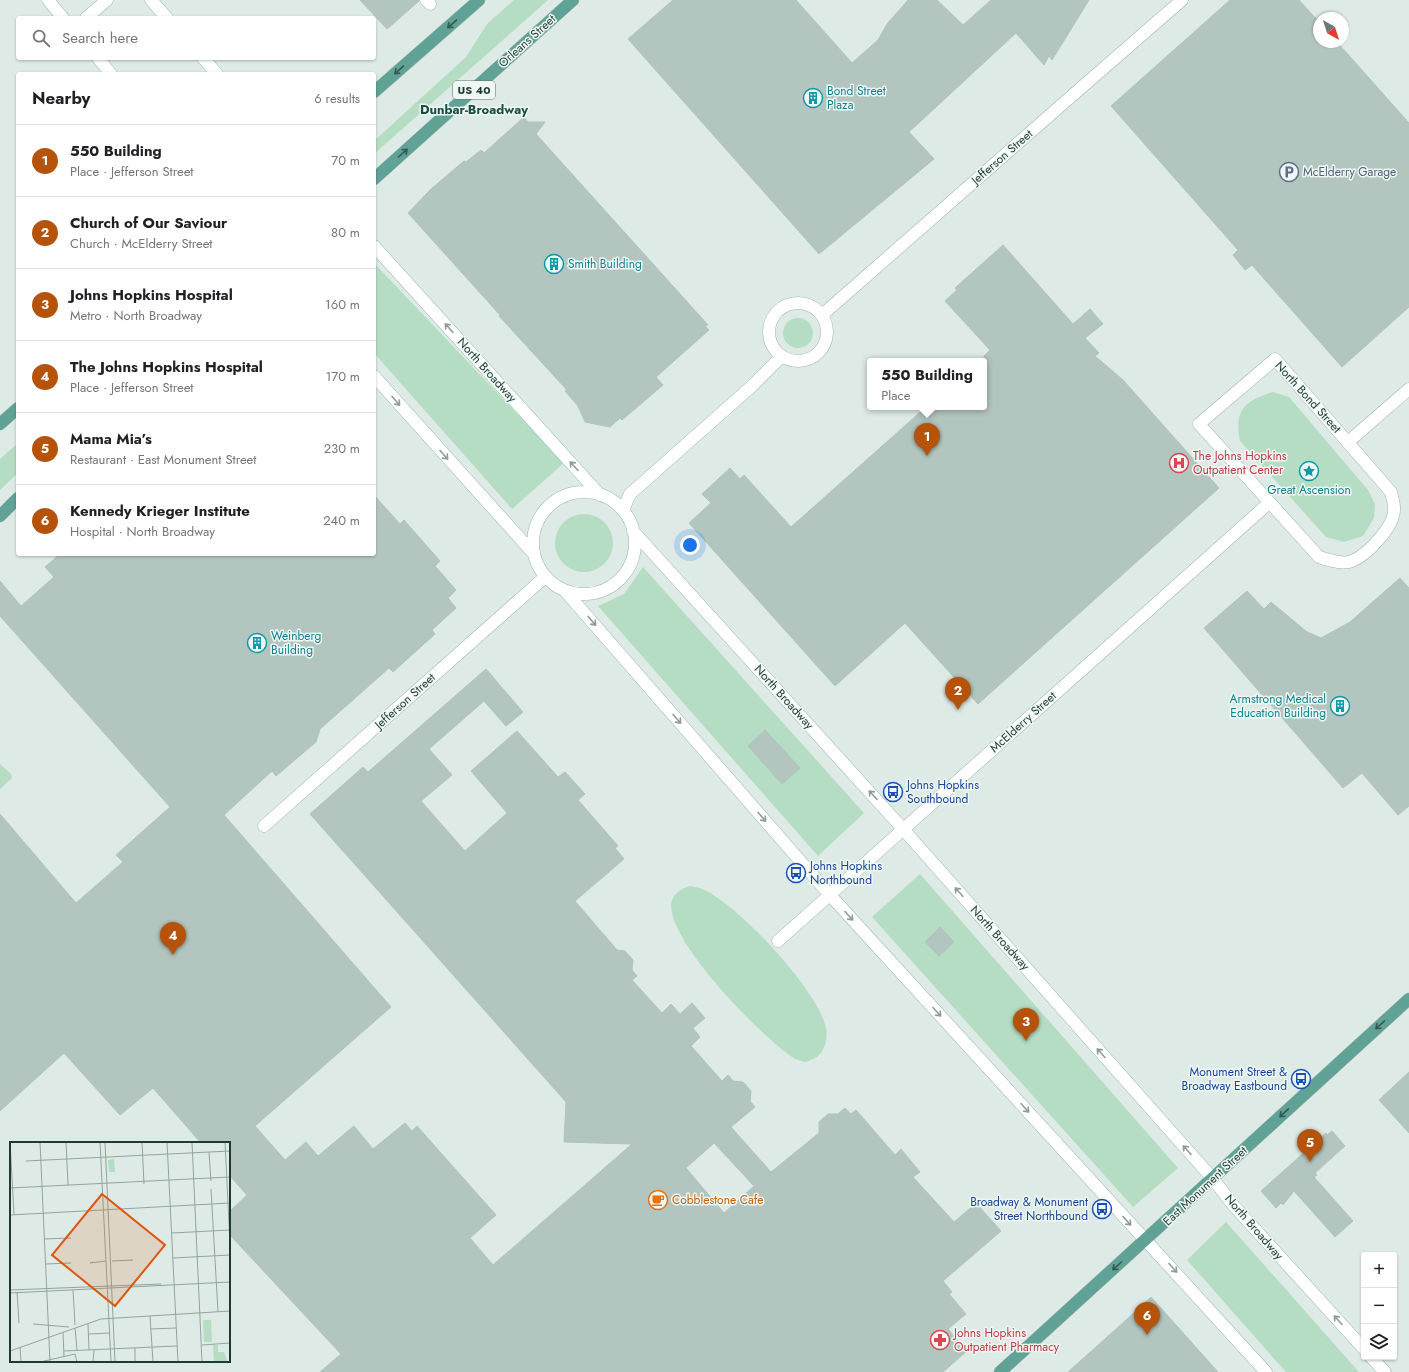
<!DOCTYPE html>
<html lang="en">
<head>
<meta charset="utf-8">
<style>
  :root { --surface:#fff; --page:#f2f2f2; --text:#202124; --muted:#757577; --line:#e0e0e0; --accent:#b45309 }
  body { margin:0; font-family:Jost,sans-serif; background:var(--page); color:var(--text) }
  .controls { position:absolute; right:12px; bottom:12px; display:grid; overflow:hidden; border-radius:4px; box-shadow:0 1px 3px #0004 }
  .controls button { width:36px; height:36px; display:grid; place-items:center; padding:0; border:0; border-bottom:1px solid var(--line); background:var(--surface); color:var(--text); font:20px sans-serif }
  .compass { position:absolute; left:1313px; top:12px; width:36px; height:36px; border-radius:50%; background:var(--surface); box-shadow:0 1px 3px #0004; rotate:141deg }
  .you { position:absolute; left:690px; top:545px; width:14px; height:14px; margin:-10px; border:3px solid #fff; border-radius:50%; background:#1a73e8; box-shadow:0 0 0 6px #1a73e833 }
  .badge { display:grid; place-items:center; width:26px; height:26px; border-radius:50%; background:var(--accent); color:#fff; font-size:13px; font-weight:700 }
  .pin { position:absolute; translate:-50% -33px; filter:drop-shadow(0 1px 2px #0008) }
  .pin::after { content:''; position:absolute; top:21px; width:14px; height:12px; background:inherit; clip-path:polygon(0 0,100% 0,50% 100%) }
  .popup { position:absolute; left:867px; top:358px; width:120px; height:52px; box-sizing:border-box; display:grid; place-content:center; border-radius:4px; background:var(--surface); filter:drop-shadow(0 1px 3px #0005); font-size:13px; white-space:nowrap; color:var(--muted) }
  .popup b { font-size:15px; color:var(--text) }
  .popup::after { content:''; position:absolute; left:50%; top:100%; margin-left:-8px; border:8px solid transparent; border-top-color:var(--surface) }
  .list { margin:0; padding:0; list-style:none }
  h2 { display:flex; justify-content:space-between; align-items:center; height:52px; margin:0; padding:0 16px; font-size:17px }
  h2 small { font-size:13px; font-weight:400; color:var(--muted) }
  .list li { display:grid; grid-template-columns:26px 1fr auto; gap:12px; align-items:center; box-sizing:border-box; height:72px; padding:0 16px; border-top:1px solid var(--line) }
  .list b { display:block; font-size:15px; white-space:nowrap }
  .list p { margin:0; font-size:13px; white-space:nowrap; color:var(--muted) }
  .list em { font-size:13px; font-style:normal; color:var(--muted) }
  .icon { flex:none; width:22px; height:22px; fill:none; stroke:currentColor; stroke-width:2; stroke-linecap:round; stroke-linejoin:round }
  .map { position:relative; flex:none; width:1409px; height:1372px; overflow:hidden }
  .search { position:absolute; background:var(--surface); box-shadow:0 1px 3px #0004; left:16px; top:16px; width:360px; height:44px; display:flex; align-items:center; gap:10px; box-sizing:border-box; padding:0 14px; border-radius:4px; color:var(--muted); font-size:15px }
  .panel { position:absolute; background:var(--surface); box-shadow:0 1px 3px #0004; left:16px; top:72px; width:360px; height:484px; border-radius:4px }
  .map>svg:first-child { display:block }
  .green { fill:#b5ddc3 }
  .building { fill:#b3c5bf; stroke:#b0c4bd; fill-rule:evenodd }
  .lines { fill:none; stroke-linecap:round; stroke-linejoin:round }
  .pedestrian-casing { stroke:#a1b2ad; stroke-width:13 }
  .minor-casing { stroke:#a1b2ad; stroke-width:13 }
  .secondary-casing { stroke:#9db6af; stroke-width:13 }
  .primary-casing { stroke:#bcc4c2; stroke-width:13 }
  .pedestrian { stroke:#fff; stroke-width:12 }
  .minor { stroke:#fff; stroke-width:12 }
  .secondary { stroke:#fff; stroke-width:12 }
  .primary { stroke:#60a296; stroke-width:12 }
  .oneway { stroke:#325952 }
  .oneway2 { stroke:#8f9c9a }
  .labels { text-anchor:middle; stroke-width:3; stroke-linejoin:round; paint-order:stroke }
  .shield { fill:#eef7f3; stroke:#5d736e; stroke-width:1 }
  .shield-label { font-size:11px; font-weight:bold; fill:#1f3a35 }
  .street-label { font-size:12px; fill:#1f3a35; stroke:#eef7f3 }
  .culture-label { font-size:12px; fill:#0d838f; stroke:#eef7f3; text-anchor:start }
  .service-label { font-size:12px; fill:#4e5e75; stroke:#eef7f3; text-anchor:start }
  .health-label { font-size:12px; fill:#be3a42; stroke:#eef7f3; text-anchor:start }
  .transit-label { font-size:12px; fill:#164399; stroke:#eef7f3; text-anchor:start }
  .food-label { font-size:12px; fill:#c56008; stroke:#eef7f3; text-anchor:start }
  .neighbourhood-label { font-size:13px; font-weight:bold; fill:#1a4d44; stroke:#eef7f3 }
  .inset-road { fill:none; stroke:#92a49f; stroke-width:1 }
  .view { fill:#de570e; fill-opacity:0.15; stroke:#de570e; stroke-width:2 }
  .inset-edge { fill:none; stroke:#1f3a35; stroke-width:2 }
</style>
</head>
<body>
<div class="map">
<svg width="1409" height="1372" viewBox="0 0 1409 1372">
  <rect width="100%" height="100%" fill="#deeae6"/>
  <!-- green -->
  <path class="green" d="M 514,0 L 548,0 L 374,154 L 374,141 L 466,57 L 487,24 Z
    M 374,263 L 564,463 L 512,509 L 374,353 Z
    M783 333a15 15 0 1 1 30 0a15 15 0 1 1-30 0Z
    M 1273,392 L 1289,397 L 1368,490 L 1375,504 L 1374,518 L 1363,536 L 1344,542 L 1326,537 L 1240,441 C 1234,409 1245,401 1273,392 Z
    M 18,443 L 18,473 L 0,490 L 0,459 Z
    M555 543a29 29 0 1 1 58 0a29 29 0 1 1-58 0Z
    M 643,567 L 864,813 L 818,856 L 598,606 L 624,594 Z
    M 0,764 L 11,774 L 12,778 L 0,789 Z
    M 920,874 L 1178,1168 L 1133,1207 L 872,917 Z
    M 690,886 C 693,887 698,887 702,889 C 736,902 821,993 826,1029 C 828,1036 825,1050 819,1055 C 817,1058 810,1060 806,1062 C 801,1061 796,1060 792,1057 C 764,1039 656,931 673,898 C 677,891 683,888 690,886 Z
    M 1226,1222 L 1359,1372 L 1286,1372 L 1187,1260 Z"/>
  <!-- building -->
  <path class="building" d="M 360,0 L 419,0 L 419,1 L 387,29 Z
    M 673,0 L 796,0 L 852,63 L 878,40 L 887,24 L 908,0 L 937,0 L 963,25 L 991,0 L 1089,0 L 1052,60 L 1049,56 L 1044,65 L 1016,33 L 909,132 L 934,159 L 819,254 L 628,39 Z
    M 1230,0 L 1299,0 L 1319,22 L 1319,42 L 1337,42 L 1409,123 L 1409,307 L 1342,367 L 1252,265 L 1245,270 L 1233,255 L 1238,250 L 1111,106 Z
    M 524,117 L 528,122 L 545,122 L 536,134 L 708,325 L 705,326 L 709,330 L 656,377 L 663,385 L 622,420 L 620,418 L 610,427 L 585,422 L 578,406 L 565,391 L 567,390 L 499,316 L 500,315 L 408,213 L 431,189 L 464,161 L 466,162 L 481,150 L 484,153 Z
    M 1003,245 L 1073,324 L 1090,309 L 1103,324 L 1085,338 L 1099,353 L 1095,356 L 1123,380 L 1219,488 L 978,704 L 905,623 L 835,686 L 689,523 L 711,503 L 702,494 L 730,468 L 740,479 L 744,475 L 791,527 L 926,407 L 984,407 L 984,356 L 990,350 L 945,301 L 957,290 L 955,288 Z
    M 374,495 L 400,524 L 404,520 L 440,561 L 435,566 L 456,590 L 448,598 L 456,608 L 432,630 L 435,634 L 393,672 L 389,668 L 320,729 L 316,742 L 276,776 L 272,771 L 224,815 L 391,1007 L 255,1126 L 285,1160 L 306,1142 L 318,1156 L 354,1126 L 373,1149 L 405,1123 L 412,1131 L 417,1126 L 496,1215 L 470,1238 L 493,1265 L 632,1144 L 564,1142 L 566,1102 L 310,814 L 363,767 L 368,772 L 486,669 L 523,712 L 506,726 L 484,701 L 429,749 L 452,775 L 421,801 L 465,851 L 507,813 L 471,771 L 517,731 L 558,777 L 565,772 L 585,794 L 578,800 L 618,846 L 615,848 L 624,859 L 575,901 L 617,950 L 625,951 L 633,960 L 632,970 L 637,976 L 632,980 L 662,1013 L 671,1004 L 680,1014 L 692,1003 L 705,1018 L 693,1028 L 700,1037 L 691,1046 L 722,1081 L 728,1075 L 733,1081 L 743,1082 L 751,1091 L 750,1101 L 755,1107 L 731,1127 L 771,1172 L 819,1133 L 819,1122 L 828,1114 L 838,1114 L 845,1108 L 851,1114 L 856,1110 L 895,1155 L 901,1149 L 920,1172 L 913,1177 L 954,1222 L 976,1203 L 1001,1231 L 943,1281 L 952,1292 L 949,1294 L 966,1314 L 948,1329 L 967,1351 L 943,1372 L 320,1372 L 341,1354 L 229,1234 L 229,1212 L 247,1195 L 229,1175 L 229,1143 L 201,1143 L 153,1088 L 120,1115 L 64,1053 L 0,1111 L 0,814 L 76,903 L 123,862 L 116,855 L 170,807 L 0,616 L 0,581 L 21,606 L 54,577 L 45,567 L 60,554 L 374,554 ZM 714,1143 L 754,1186 L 724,1213 L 686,1168 Z
    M 1400,578 L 1409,588 L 1409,806 L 1398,815 L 1362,773 L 1343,788 L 1204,628 L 1247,591 L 1264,609 L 1271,602 L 1307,632 L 1321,638 L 1350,622 Z
    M 765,730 L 800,768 L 782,784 L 748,746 Z
    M 940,927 L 954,942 L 939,956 L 925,942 Z
    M 1409,1072 L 1409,1133 L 1379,1100 Z
    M 1332,1131 L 1345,1146 L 1315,1173 L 1317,1175 L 1314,1177 L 1353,1221 L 1335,1237 L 1294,1191 L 1283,1205 L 1281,1203 L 1276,1208 L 1261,1191 L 1326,1133 L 1327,1135 Z
    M 1151,1297 L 1218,1372 L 1068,1372 L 1125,1321 Z"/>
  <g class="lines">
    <defs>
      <path id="pedestrian" d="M 426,0 L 430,4
        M 822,315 L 1074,94
        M 778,941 L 1269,503"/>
      <path id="minor" d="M 1074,94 L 1182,0
        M769 332a29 29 0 1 1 58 0a29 29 0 1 1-58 0Z
        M 1275,359 L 1391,492 C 1392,498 1395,505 1394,510 C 1394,527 1367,555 1352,561 C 1343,565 1328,560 1319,557 L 1199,424 Z
        M 1348,442 L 1409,389
        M 623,510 L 630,494 L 752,386 L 782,356
        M 264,826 L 545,577"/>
      <path id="secondary" d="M 48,0 L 63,18
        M 151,0 L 167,18
        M 86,18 L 107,0
        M 98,58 L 111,74
        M 203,58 L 217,74
        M 374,246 L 600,495
        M 374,376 L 534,554
        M533 543a51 51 0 1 1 102 0a51 51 0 1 1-102 0Z
        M 633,531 L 903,829 L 1213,1179 L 1234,1206 L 1364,1349
        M 566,592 L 829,894 L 1266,1372
        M 1371,1357 L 1385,1372"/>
      <path id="primary" d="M 374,92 L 479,0
        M 374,179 L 573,0
        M 0,424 L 18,408
        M 0,516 L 18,498
        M 1000,1372 L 1409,999"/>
    </defs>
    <!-- pedestrian casing -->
    <use href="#pedestrian" class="pedestrian-casing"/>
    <!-- minor casing -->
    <use href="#minor" class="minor-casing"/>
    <!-- secondary casing -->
    <use href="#secondary" class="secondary-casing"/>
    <!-- primary casing -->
    <use href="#primary" class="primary-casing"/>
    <!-- pedestrian -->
    <use href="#pedestrian" class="pedestrian"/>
    <!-- minor -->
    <use href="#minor" class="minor"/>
    <!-- secondary -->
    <use href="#secondary" class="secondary"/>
    <!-- primary -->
    <use href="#primary" class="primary"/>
  </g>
  <!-- one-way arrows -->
  <defs><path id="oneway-shaft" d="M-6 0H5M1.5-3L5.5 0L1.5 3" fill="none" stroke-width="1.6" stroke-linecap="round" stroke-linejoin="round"/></defs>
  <g class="oneway">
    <use href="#oneway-shaft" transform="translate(452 24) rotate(139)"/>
    <use href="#oneway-shaft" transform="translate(399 70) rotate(139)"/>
    <use href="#oneway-shaft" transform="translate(403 153) rotate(-42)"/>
    <use href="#oneway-shaft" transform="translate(1380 1025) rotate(138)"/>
    <use href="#oneway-shaft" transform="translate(1284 1113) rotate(137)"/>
    <use href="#oneway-shaft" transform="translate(1117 1266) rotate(138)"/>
  </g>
  <g class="oneway2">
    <use href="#oneway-shaft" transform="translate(449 328) rotate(-132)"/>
    <use href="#oneway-shaft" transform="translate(396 401) rotate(49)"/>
    <use href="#oneway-shaft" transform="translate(444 455) rotate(48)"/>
    <use href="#oneway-shaft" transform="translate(574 466) rotate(-132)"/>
    <use href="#oneway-shaft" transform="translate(592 621) rotate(49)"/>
    <use href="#oneway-shaft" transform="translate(677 719) rotate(49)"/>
    <use href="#oneway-shaft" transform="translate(873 795) rotate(-132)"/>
    <use href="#oneway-shaft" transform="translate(762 817) rotate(49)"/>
    <use href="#oneway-shaft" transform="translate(959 892) rotate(-132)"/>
    <use href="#oneway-shaft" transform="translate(849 916) rotate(48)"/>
    <use href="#oneway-shaft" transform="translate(937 1012) rotate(48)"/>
    <use href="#oneway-shaft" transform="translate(1101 1053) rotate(-132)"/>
    <use href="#oneway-shaft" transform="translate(1025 1108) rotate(48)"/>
    <use href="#oneway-shaft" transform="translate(1187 1150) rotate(-132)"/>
    <use href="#oneway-shaft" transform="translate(1127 1221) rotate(48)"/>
    <use href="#oneway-shaft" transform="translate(1173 1268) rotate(48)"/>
    <use href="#oneway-shaft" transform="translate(1338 1320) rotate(-132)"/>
  </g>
  <!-- icons -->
  <defs>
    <symbol id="building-ring" viewBox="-11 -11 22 22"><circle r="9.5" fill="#eef7f3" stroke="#0f9aa8" stroke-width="1.5"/><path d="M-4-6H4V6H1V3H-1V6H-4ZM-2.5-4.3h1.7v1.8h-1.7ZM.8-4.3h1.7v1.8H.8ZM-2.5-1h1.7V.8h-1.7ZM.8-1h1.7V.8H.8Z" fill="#0f9aa8"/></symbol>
    <symbol id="parking-ring" viewBox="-11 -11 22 22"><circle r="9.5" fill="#eef7f3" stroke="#5c6f8a" stroke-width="1.5"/><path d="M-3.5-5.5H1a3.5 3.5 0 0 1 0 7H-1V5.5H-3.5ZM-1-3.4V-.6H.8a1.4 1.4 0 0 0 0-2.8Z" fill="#5c6f8a"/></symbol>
    <symbol id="hospital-ring" viewBox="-11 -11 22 22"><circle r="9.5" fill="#eef7f3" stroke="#e0444e" stroke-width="1.5"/><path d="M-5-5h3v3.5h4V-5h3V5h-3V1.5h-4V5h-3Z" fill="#e0444e"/></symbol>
    <symbol id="sight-ring" viewBox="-11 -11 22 22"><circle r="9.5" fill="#eef7f3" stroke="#0f9aa8" stroke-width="1.5"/><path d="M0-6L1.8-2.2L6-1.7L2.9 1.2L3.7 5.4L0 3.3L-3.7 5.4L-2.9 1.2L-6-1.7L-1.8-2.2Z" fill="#0f9aa8"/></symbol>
    <symbol id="bus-ring" viewBox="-11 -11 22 22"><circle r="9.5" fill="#eef7f3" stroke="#1a4fb4" stroke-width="1.5"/><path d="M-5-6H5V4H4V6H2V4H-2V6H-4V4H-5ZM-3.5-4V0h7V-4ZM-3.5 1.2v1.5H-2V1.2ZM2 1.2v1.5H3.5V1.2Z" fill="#1a4fb4"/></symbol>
    <symbol id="cafe-ring" viewBox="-11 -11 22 22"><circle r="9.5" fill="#eef7f3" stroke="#e8710a" stroke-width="1.5"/><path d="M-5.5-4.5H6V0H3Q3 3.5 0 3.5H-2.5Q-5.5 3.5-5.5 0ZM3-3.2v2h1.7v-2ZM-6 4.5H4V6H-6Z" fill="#e8710a"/></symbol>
    <symbol id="pharmacy-ring" viewBox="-11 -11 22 22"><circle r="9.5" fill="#eef7f3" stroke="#e0444e" stroke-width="1.5"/><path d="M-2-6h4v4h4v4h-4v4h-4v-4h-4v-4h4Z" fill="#e0444e"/></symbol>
  </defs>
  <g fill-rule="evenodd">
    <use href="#building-ring" x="802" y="87" width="22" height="22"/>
    <use href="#parking-ring" x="1278" y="161" width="22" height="22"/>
    <use href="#building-ring" x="543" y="253" width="22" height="22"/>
    <use href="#hospital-ring" x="1168" y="452" width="22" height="22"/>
    <use href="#sight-ring" x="1298" y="460" width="22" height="22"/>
    <use href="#building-ring" x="246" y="632" width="22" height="22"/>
    <use href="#building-ring" x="1329" y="695" width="22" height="22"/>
    <use href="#bus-ring" x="882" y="781" width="22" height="22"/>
    <use href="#bus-ring" x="785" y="862" width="22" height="22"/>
    <use href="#bus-ring" x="1290" y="1068" width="22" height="22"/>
    <use href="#cafe-ring" x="647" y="1189" width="22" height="22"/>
    <use href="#bus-ring" x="1091" y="1198" width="22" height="22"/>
    <use href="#pharmacy-ring" x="929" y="1329" width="22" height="22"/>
  </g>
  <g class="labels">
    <!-- shield labels -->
    <rect class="shield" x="453" y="81" width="42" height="18" rx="3"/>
    <g class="shield-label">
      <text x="474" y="94">US 40</text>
    </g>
    <!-- street labels -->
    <g class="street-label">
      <text transform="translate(527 41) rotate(-42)" y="4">Orleans Street</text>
      <text transform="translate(1002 157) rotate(-41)" y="4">Jefferson Street</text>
      <text transform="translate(487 370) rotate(48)" y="4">North Broadway</text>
      <text transform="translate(1308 397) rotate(48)" y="4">North Bond Street</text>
      <text transform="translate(784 697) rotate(48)" y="4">North Broadway</text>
      <text transform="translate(405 701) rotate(-42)" y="4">Jefferson Street</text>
      <text transform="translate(1023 722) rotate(-42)" y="4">McElderry Street</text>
      <text transform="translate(1000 938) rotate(48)" y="4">North Broadway</text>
      <text transform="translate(1205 1186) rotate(-43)" y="4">East Monument Street</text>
      <text transform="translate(1254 1227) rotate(49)" y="4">North Broadway</text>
    </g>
    <!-- culture labels -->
    <g class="culture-label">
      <text x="827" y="95">Bond Street<tspan x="827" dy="14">Plaza</tspan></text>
      <text x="568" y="268">Smith Building</text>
      <text x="1309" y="494" text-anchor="middle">Great Ascension</text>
      <text x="271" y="640">Weinberg<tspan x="271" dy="14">Building</tspan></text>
      <text x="1326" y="703" text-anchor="end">Armstrong Medical<tspan x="1326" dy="14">Education Building</tspan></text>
    </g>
    <!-- service labels -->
    <g class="service-label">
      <text x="1303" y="176">McElderry Garage</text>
    </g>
    <!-- health labels -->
    <g class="health-label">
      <text x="1193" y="460">The Johns Hopkins<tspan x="1193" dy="14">Outpatient Center</tspan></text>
      <text x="954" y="1337">Johns Hopkins<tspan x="954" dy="14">Outpatient Pharmacy</tspan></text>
    </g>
    <!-- transit labels -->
    <g class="transit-label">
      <text x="907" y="789">Johns Hopkins<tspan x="907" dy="14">Southbound</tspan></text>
      <text x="810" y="870">Johns Hopkins<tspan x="810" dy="14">Northbound</tspan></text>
      <text x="1287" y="1076" text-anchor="end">Monument Street &amp;<tspan x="1287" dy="14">Broadway Eastbound</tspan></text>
      <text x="1088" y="1206" text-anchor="end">Broadway &amp; Monument<tspan x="1088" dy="14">Street Northbound</tspan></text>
    </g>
    <!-- food labels -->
    <g class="food-label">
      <text x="672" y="1204">Cobblestone Cafe</text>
    </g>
    <!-- neighbourhood labels -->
    <g class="neighbourhood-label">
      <text x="474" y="114">Dunbar-Broadway</text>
    </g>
  </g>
  <!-- overview -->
  <g transform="translate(10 1142)">
    <rect width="220" height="220" fill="#deeae6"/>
    <path d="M 104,17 L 105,30 L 99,30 L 98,18 ZM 193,178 L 201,178 L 202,200 L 194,200 ZM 203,203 L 208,203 L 208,210 L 214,210 L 217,219 L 204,219 Z" fill="#b5ddc3"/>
    <path class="inset-road" d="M 0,0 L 4,72M 30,0 L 40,220M 56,0 L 58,43M 90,0 L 101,220M 95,0 L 105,220M 132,0 L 134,42M 157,0 L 168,220M 182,0 L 192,220M 215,0 L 220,101M 199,10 L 201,39M 16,19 L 220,9M 0,46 L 220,35M 201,47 L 208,170M 0,73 L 220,61M 162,91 L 220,88M 34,97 L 61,96M 163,116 L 220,113M 102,119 L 123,118M 83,120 L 80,121 L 96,119M 36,122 L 61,121M 0,148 L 151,142M 63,148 L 65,183M 7,150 L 9,181M 0,151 L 220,140M 140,174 L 143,220M 23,182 L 59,185M 78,182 L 79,208M 65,186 L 67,208M 141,187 L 166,186M 53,190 L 54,215M 78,192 L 100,191M 192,203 L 220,201M 10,205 L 11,220M 125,206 L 125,220M 0,209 L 91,177 L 220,169M 54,209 L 167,204M 30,220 L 65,212 L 67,220M 83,220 L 84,208"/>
    <path class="view" d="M 92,52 L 155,103 L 105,164 L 42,113 Z"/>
    <rect width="220" height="220" class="inset-edge"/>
  </g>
</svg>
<div class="controls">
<button>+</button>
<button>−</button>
<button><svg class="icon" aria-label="layers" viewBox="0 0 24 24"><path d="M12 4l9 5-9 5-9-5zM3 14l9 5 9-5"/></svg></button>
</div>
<svg class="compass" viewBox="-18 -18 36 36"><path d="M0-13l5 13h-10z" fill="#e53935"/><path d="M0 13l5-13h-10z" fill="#757577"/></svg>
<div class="you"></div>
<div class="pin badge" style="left:927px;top:456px">1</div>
<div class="popup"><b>550 Building</b>Place</div>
<div class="pin badge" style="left:958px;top:710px">2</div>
<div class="pin badge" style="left:1026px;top:1041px">3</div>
<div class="pin badge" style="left:173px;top:955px">4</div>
<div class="pin badge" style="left:1310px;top:1162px">5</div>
<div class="pin badge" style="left:1147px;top:1335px">6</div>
<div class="search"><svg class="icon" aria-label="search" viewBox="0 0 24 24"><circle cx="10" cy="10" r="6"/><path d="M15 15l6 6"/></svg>Search here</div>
<section class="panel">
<h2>Nearby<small>6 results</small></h2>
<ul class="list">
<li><span class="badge">1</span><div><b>550 Building</b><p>Place · Jefferson Street</p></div><em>70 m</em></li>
<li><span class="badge">2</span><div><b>Church of Our Saviour</b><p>Church · McElderry Street</p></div><em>80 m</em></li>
<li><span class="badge">3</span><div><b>Johns Hopkins Hospital</b><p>Metro · North Broadway</p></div><em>160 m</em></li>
<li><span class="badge">4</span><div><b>The Johns Hopkins Hospital</b><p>Place · Jefferson Street</p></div><em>170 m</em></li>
<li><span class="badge">5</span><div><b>Mama Mia’s</b><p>Restaurant · East Monument Street</p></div><em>230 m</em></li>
<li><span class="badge">6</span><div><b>Kennedy Krieger Institute</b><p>Hospital · North Broadway</p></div><em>240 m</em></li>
</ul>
</section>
</div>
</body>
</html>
